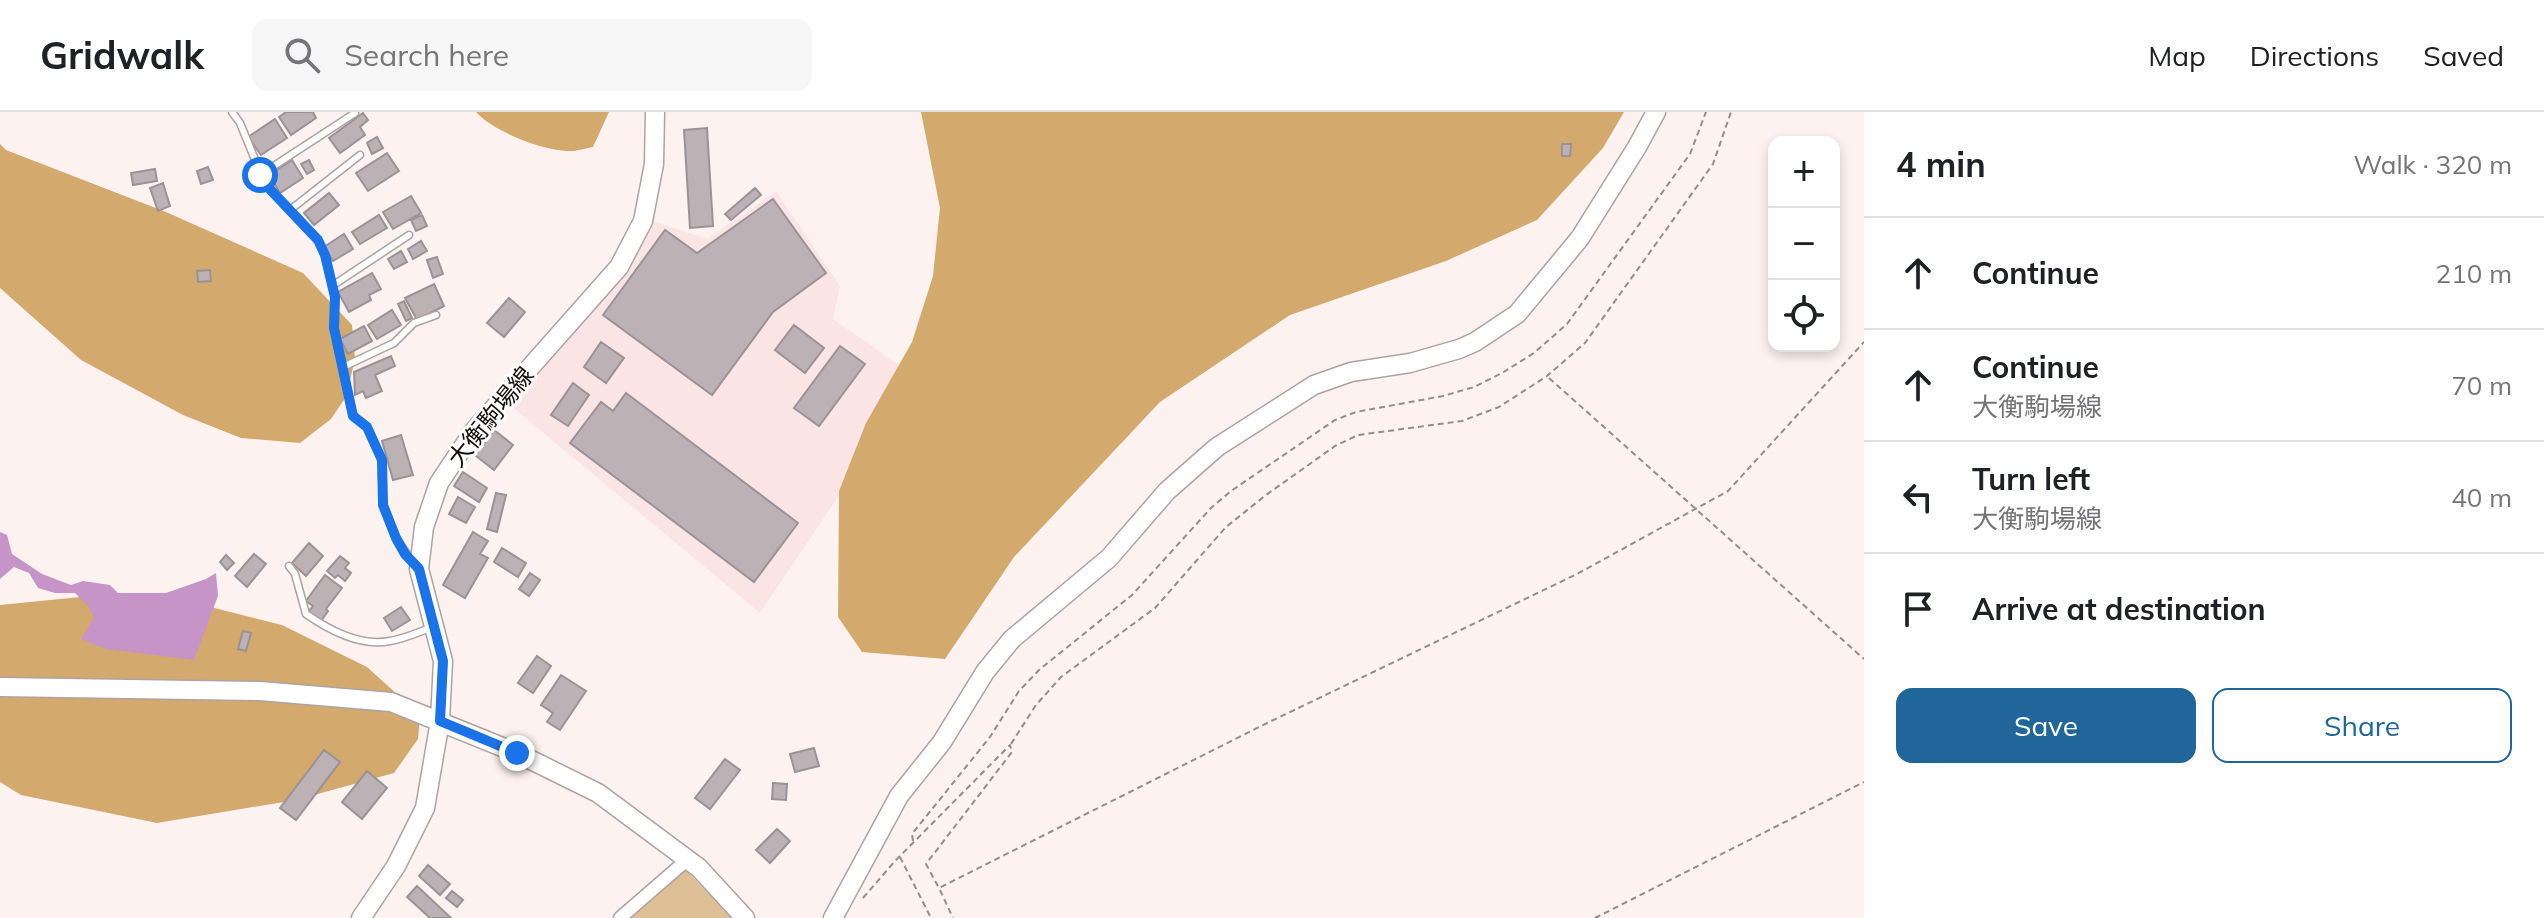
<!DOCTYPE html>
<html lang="en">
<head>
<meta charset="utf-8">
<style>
  :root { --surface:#fff; --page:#f6f6f6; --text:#202124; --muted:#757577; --line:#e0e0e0; --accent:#20669a }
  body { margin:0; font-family:Mulish,"Noto Sans JP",sans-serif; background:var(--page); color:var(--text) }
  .controls { position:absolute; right:24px; top:24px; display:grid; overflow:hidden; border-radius:16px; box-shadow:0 4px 12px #0003 }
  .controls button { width:72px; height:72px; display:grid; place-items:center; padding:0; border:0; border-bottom:2px solid var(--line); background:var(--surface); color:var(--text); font:40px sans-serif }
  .stop { position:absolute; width:24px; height:24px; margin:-18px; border:6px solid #1a73e8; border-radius:50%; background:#fff }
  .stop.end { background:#1a73e8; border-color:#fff; box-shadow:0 2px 8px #0008 }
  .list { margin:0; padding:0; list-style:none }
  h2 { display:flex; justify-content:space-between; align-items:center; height:104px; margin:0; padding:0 32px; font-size:34px }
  h2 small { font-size:26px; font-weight:400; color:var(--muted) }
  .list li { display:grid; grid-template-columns:52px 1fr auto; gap:24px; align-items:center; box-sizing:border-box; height:112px; padding:0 32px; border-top:2px solid var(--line) }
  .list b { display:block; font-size:30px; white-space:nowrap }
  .list p { margin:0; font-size:26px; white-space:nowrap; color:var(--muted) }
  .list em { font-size:26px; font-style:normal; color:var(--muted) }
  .actions { display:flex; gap:16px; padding:24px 32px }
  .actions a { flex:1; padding:18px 0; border:2px solid var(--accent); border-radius:16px; text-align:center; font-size:28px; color:var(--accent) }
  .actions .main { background:var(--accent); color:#fff }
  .icon { flex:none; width:44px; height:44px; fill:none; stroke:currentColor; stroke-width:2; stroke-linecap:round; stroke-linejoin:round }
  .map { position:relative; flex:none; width:1864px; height:806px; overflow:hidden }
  header { display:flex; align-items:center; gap:48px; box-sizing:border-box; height:112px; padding:0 40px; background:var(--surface); border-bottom:2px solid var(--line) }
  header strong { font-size:38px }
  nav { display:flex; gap:44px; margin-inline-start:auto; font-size:28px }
  .search { width:560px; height:72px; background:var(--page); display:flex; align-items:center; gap:20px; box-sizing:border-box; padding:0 28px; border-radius:16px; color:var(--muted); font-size:30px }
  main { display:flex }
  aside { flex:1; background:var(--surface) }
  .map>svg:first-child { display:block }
  .built { fill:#fbe5e4 }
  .green { fill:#debf96 }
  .forest { fill:#d3a96e }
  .water { fill:#c694c6 }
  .building { fill:#bcb1b5; stroke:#9c9296; stroke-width:2 }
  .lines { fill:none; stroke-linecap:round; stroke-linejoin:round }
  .lane-casing { stroke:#aea3a2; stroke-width:9 }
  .street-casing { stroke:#aea3a2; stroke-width:15 }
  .secondary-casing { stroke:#aea3a2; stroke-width:21 }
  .path { stroke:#958c8b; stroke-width:2; stroke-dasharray:6 4; stroke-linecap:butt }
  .lane { stroke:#fff; stroke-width:6 }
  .street { stroke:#fff; stroke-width:12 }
  .secondary { stroke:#fff; stroke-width:18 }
  .route { stroke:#1a73e8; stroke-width:10 }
  .labels { text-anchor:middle; stroke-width:6; stroke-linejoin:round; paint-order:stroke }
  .street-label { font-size:24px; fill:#130f0e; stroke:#fff }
</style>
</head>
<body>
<header>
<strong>Gridwalk</strong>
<div class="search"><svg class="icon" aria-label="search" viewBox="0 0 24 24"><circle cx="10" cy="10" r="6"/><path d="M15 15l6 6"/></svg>Search here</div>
<nav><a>Map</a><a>Directions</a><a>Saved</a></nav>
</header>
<main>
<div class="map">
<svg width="1864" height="806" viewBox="0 0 1864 806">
  <rect width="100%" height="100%" fill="#fef2f1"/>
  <!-- built -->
  <path class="built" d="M 776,79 L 840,174 L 833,207 L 918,266 L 760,501 L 511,294 L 639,139 L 654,109 L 707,127 Z"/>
  <!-- green -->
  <path class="green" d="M 685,757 L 732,806 L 628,806 Z"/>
  <!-- forest -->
  <path class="forest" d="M 476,0 L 609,0 L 593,35 C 587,36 581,38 574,39 C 547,41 494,20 476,0 Z
    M 921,0 L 1624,0 L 1603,36 L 1537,108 L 1446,149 L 1290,203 L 1160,290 L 1014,445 L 945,547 L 862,540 L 838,505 L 839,379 L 866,311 L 912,230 L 933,164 L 940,96 Z
    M 0,32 L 6,38 L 166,100 L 303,161 L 352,213 L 355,247 L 346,285 L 331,307 L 300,331 L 241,326 L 183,303 L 81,248 L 0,176 Z
    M 90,484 L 191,490 L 282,513 L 367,555 L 420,603 L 418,627 L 394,661 L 296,688 L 157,711 L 21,683 L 0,670 L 0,493 Z"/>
  <!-- water -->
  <path class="water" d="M 0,420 L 7,423 L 12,442 L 42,462 L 71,473 L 83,469 L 110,473 L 118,481 L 166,481 L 206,467 L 216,461 L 218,484 L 194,548 L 106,537 L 81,527 L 94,506 L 89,495 L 75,481 L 55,481 L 38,476 L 29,461 L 14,455 L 0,467 Z"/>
  <!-- building -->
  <path class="building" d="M 286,0 L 313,0 L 316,6 L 291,23 L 279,5 Z
    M 363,1 L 368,8 L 360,15 L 365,23 L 340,41 L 329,26 Z
    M 275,7 L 287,26 L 261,43 L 248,25 Z
    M 707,16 L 713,114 L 690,116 L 684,18 Z
    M 377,25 L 383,36 L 372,42 L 367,31 Z
    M 1562,32 L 1571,32 L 1570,44 L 1562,44 Z
    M 387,41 L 399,59 L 368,79 L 356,61 Z
    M 292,48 L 303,66 L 280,81 L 269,63 Z
    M 309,48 L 314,58 L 307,62 L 301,52 Z
    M 208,55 L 213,68 L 201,72 L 197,59 Z
    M 155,57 L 157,69 L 133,73 L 131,61 Z
    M 163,71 L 170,94 L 158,99 L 150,76 Z
    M 755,76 L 761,83 L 731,108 L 725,102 Z
    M 329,81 L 339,93 L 314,113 L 304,101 Z
    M 411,84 L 421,101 L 393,117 L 383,100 Z
    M 773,87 L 826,161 L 773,200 L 712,283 L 603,203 L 665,118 L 697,141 Z
    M 379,103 L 387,116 L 360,132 L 352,120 Z
    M 422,103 L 427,114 L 416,119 L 411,108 Z
    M 344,122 L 353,137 L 333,149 L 324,135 Z
    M 421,129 L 427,139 L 413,147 L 408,137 Z
    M 401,139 L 407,150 L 394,157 L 388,147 Z
    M 437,145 L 443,162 L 433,166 L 427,148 Z
    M 210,158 L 211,169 L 198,170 L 197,159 Z
    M 372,161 L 381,177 L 369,183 L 371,188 L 349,200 L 338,180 Z
    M 434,172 L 444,194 L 417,208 L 405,186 Z
    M 509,186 L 525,200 L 504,225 L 487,211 Z
    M 404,189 L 412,206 L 406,209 L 398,192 Z
    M 392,198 L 401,213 L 377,227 L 368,213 Z
    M 794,213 L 824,236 L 805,261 L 775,238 Z
    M 364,214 L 372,229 L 348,242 L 340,227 Z
    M 601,230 L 624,246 L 606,271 L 584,255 Z
    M 840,234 L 865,252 L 819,314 L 794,296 Z
    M 391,244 L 395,254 L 375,263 L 382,279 L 366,286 L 363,279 L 355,283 L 354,260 Z
    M 573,271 L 589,283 L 568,314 L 551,303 Z
    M 626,281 L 798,411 L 754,470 L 570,331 L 601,290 L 613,299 Z
    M 494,318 L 513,333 L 494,358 L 475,343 Z
    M 401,323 L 413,363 L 393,368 L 382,329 Z
    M 463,360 L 487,376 L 479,390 L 454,374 Z
    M 496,381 L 506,383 L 497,420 L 487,417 Z
    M 458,385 L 475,395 L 466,411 L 449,402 Z
    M 473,420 L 488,429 L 480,442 L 488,446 L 465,486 L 443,473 Z
    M 309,431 L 323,444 L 306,464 L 292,451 Z
    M 502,436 L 526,451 L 518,465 L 494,450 Z
    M 254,442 L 266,452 L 247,475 L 235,464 Z
    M 226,443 L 234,451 L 227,458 L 220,450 Z
    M 340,444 L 349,451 L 345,456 L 351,461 L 345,469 L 338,463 L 335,466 L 327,459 Z
    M 530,461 L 540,468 L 529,484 L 519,477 Z
    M 325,463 L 342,476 L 326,497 L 328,499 L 321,509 L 308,500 L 313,494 L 306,489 Z
    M 401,495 L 410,508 L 392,519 L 384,506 Z
    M 243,519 L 251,521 L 246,539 L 238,537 Z
    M 537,544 L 551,554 L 533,581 L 518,571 Z
    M 561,563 L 586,579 L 560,618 L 547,610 L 553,601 L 541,593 Z
    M 814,636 L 819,654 L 795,660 L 790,642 Z
    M 324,638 L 340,650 L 296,708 L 280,696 Z
    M 725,647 L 740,658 L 710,697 L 695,686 Z
    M 367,659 L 387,676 L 362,707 L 342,690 Z
    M 773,671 L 787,672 L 786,688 L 772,687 Z
    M 777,717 L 790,729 L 770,751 L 756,738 Z
    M 428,753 L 450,772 L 440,783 L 419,764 Z
    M 417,774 L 451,806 L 430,806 L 407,785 Z
    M 452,779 L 463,788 L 457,795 L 446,786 Z"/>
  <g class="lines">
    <defs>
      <path id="lane" d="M 232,0 L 240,11 L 265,72 L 318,128 L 325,143 L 335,185 L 334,216 L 353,304 L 367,315 L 382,348 L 383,393 L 396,426 L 414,452
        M 260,63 L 355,1
        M 290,98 L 360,43
        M 332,174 L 409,123
        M 343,255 L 394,231 L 414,211 L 436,203
        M 289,454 L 295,462 L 306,502 C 329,518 361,535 390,529 C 404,527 419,520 433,515"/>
      <path id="street" d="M 620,806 L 688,747"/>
      <path id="secondary" d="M 0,575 L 260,579 L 391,590 L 517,641 L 598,681 L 699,756 L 745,806
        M 361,806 L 396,754 L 425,696 L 440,609 L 443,549 L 419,457 L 424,415 L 439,371 L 473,320 L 619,155 L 643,109 L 654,52 L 655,0
        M 833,806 L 899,684 L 942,630 L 985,560 L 1012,527 L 1109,446 L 1167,379 L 1217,335 L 1314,273 L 1351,260 L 1410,251 L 1459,237 L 1475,230 L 1517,202 L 1580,126 L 1637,35 L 1656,0"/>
    </defs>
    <!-- lane casing -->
    <use href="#lane" class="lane-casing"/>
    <!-- street casing -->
    <use href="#street" class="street-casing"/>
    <!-- secondary casing -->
    <use href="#secondary" class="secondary-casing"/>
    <!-- path -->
    <path class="path" d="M 1549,266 L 1864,547
      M 1011,632 L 1036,593 L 1061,565 L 1155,496 L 1226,415 L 1266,383 L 1335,334 L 1358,323 L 1462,309 L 1499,295 L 1547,264 L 1585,231 L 1713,52 L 1731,0
      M 913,729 L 912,722 L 990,625 L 1019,579 L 1039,558 L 1132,483 L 1211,396 L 1231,379 L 1335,308 L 1356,300 L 1443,284 L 1474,275 L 1502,261 L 1534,241 L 1567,212 L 1690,42 L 1706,0
      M 900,745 L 931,806
      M 940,778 L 953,806
      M 863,786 L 895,749 L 1010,633 L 1012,640 L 926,752 L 939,776 L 1261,614 L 1577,462 L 1728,379 L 1864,230
      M 1595,806 L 1864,670"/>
    <!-- lane -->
    <use href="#lane" class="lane"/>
    <!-- street -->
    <use href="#street" class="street"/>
    <!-- secondary -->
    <use href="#secondary" class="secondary"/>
  </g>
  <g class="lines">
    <!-- route -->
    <path class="route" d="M 260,63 L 265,72 L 318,128 L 325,143 L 335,185 L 334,216 L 353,304 L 367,315 L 382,348 L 383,393 L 396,426 L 405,442 L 419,457 L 443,549 L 440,609 L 517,641"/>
  </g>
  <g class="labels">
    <!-- street labels -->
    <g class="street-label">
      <text transform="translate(491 305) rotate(-51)" y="8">大衡駒場線</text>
    </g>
  </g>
</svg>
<div class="controls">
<button>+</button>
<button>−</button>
<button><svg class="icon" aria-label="locate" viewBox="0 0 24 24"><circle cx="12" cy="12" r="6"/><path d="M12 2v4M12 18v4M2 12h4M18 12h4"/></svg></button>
</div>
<div class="stop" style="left:260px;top:63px"></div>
<div class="stop end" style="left:517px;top:641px"></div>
</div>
<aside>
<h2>4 min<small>Walk · 320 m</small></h2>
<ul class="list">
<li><svg class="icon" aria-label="ahead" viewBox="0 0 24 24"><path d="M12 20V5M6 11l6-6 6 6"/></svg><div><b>Continue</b></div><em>210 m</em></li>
<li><svg class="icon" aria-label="ahead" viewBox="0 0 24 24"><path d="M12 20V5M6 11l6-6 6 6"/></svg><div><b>Continue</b><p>大衡駒場線</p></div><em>70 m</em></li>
<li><svg class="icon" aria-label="left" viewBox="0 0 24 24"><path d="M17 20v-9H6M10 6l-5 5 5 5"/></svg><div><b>Turn left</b><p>大衡駒場線</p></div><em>40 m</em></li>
<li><svg class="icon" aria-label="arrive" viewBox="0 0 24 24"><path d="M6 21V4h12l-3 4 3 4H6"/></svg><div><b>Arrive at destination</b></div></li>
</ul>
<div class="actions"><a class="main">Save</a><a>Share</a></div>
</aside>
</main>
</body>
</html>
